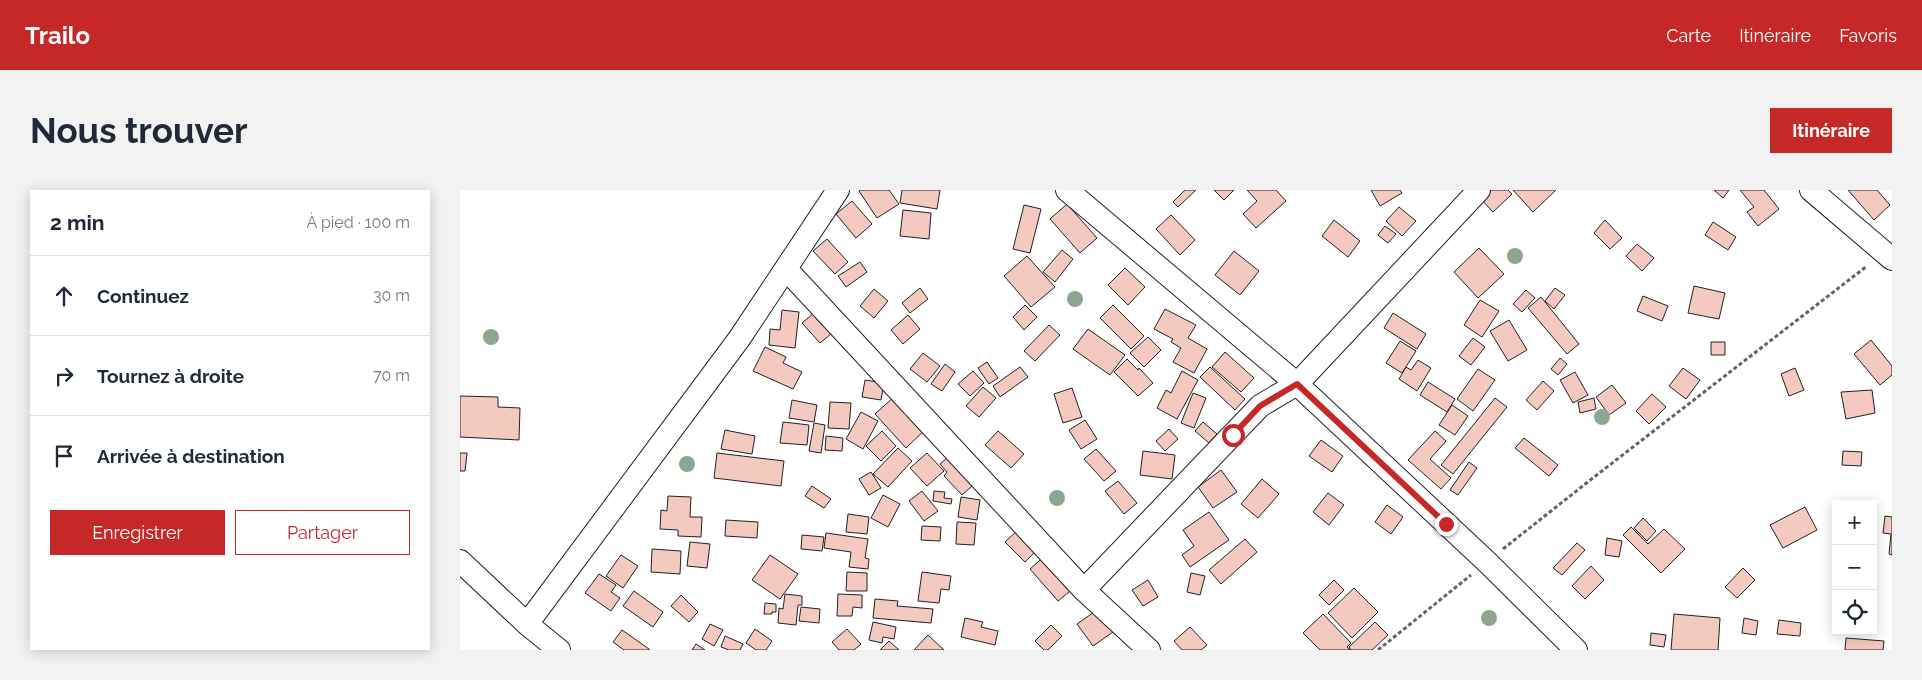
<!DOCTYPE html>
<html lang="fr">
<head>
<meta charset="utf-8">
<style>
  :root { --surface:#fff; --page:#f2f2f3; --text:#1f2937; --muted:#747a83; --line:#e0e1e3; --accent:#c62828 }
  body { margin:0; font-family:Raleway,sans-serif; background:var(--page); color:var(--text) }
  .controls { position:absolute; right:15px; bottom:15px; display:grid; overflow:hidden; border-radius:0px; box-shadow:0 2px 12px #0003 }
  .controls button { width:45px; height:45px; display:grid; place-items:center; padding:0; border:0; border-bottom:1px solid var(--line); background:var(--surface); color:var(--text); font:25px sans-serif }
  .stop { position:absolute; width:15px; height:15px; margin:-11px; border:4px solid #c62828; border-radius:50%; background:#fff }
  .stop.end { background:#c62828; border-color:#fff; box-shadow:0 1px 5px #0008 }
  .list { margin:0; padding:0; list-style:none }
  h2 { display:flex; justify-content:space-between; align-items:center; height:65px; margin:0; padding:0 20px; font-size:21px }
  h2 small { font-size:16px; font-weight:400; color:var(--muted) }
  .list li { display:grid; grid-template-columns:32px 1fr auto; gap:15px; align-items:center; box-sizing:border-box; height:80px; padding:0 20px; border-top:1px solid var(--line) }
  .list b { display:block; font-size:19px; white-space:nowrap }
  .list em { font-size:16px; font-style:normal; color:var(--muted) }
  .actions { display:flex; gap:10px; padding:15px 20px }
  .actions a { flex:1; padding:11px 0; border:1px solid var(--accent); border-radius:0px; text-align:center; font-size:18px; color:var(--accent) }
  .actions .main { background:var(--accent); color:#fff }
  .icon { flex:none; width:28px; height:28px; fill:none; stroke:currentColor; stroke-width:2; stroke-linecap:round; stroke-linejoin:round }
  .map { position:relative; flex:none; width:1432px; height:460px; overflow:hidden; border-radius:0px }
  header { display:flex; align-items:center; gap:30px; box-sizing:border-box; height:70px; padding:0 25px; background:var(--accent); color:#fff }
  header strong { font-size:24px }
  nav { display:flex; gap:28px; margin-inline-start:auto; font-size:18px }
  .intro { display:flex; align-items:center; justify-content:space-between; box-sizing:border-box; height:120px; padding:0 30px }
  h1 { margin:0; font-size:35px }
  .button { padding:12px 22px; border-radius:0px; background:var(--accent); color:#fff; font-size:18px; font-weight:700 }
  main { display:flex; gap:30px; padding:0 30px }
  aside { flex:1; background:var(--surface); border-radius:0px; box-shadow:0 2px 12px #0003 }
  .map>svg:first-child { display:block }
  .building { fill:#f3c9c0; stroke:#222 }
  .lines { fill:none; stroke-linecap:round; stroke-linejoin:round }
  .minor-casing { stroke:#222; stroke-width:24 }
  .path { stroke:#646464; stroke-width:3; stroke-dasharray:4 2.5; stroke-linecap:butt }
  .minor { stroke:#fff; stroke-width:22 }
  .tree { fill:#8da692 }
  .route { stroke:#c62828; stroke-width:6 }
</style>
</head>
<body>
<header>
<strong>Trailo</strong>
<nav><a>Carte</a><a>Itinéraire</a><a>Favoris</a></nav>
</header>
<div class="intro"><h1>Nous trouver</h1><a class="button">Itinéraire</a></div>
<main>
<aside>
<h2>2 min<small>À pied · 100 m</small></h2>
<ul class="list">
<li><svg class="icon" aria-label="ahead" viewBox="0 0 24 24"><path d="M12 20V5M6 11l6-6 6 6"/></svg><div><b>Continuez</b></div><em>30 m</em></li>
<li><svg class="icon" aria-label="right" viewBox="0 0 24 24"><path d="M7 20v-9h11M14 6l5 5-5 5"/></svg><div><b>Tournez à droite</b></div><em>70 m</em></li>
<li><svg class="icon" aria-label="arrive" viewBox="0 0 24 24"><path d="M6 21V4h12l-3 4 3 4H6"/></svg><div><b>Arrivée à destination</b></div></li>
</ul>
<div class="actions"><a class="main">Enregistrer</a><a>Partager</a></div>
</aside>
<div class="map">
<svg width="1432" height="460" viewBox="0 0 1432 460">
  <rect width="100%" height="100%" fill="#fff"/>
  <!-- building -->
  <path class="building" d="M 401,0 L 429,0 L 439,14 L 417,28 L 399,1 Z
    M 442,0 L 480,0 L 477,19 L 440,13 Z
    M 725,0 L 736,0 L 718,17 L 713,12 Z
    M 754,0 L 774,0 L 764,10 Z
    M 787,0 L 816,0 L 826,11 L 796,38 L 783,24 L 797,11 Z
    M 911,0 L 940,0 L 942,3 L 920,16 Z
    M 1029,0 L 1048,0 L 1052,4 L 1033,22 L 1020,8 Z
    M 1053,0 L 1096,0 L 1073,22 Z
    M 1254,0 L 1269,0 L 1263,8 Z
    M 1280,0 L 1304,0 L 1319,19 L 1298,36 L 1287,22 L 1294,17 Z
    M 1388,0 L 1417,0 L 1430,15 L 1414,30 Z
    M 392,11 L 412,34 L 396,48 L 376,24 Z
    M 607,14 L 637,48 L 620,63 L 590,29 Z
    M 564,15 L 581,19 L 570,63 L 553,59 Z
    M 939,17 L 956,31 L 942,46 L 926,31 Z
    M 443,20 L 471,23 L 469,49 L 440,46 Z
    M 711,25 L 735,50 L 720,65 L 696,39 Z
    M 874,30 L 900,51 L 888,67 L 862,46 Z
    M 1145,30 L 1162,48 L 1150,59 L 1134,43 Z
    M 1253,32 L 1276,47 L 1268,60 L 1245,45 Z
    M 925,36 L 936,44 L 928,53 L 918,45 Z
    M 367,49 L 388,72 L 375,84 L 353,61 Z
    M 1177,54 L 1194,68 L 1182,81 L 1166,66 Z
    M 1019,58 L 1044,84 L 1018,108 L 994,82 Z
    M 602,60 L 613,69 L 595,92 L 583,82 Z
    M 774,61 L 799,81 L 780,105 L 755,85 Z
    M 567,66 L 595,97 L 571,117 L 544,86 Z
    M 400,72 L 407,82 L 386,97 L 378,86 Z
    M 665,78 L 685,97 L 668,115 L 648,95 Z
    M 1234,96 L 1265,103 L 1259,129 L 1228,123 Z
    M 460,98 L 468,109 L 450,123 L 442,113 Z
    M 1095,98 L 1105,105 L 1094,119 L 1085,111 Z
    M 414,99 L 428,111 L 414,128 L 400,116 Z
    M 1066,100 L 1075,108 L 1062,122 L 1053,114 Z
    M 1183,106 L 1208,116 L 1202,131 L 1177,121 Z
    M 1081,107 L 1119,154 L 1107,164 L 1068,118 Z
    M 1020,110 L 1039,121 L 1022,147 L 1004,135 Z
    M 565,115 L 577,127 L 564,140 L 553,127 Z
    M 653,115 L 684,146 L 671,159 L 640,128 Z
    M 705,119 L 736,135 L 728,148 L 747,159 L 734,183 L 713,172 L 721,158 L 711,152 L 713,149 L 694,139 Z
    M 322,120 L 339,122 L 335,158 L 309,155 L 310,139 L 320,140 Z
    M 933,123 L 966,144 L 957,159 L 924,138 Z
    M 353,124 L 371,144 L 360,153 L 342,133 Z
    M 448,125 L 460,139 L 443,154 L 431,140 Z
    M 1049,130 L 1067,160 L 1048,171 L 1030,141 Z
    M 589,135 L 600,145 L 575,171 L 564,161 Z
    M 628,139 L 665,165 L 650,185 L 613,159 Z
    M 688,147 L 701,160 L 684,177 L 670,163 Z
    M 1013,148 L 1025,157 L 1011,175 L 999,166 Z
    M 1411,150 L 1432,176 L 1432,185 L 1420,195 L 1394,164 Z
    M 940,151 L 956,161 L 942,183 L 926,173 Z
    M 1251,152 L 1265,152 L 1265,165 L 1251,165 Z
    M 305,157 L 326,167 L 323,173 L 342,182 L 333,199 L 293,181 Z
    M 765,162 L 794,188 L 781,202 L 752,177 Z
    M 463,163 L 480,176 L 467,192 L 450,179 Z
    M 1100,168 L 1107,174 L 1098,185 L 1091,179 Z
    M 667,169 L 678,180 L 679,178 L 693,193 L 678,206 L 654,182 Z
    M 958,170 L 971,178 L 957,201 L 939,189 L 946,177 L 951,180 Z
    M 527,172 L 538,188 L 529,194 L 518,178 Z
    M 485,174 L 495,182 L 482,201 L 471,194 Z
    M 560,177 L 568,187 L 540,207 L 533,196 Z
    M 750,177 L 785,209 L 775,220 L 740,187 Z
    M 1223,178 L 1240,190 L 1226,209 L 1209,196 Z
    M 1335,178 L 1344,200 L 1329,206 L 1321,184 Z
    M 1018,179 L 1035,190 L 1013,221 L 997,209 Z
    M 513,181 L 524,193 L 510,206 L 498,194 Z
    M 722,181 L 738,190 L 717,229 L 697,218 L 706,200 L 711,203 Z
    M 1115,182 L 1128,205 L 1113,213 L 1100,190 Z
    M 405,190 L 424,193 L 421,210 L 402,207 Z
    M 1083,191 L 1094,201 L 1077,220 L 1066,210 Z
    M 968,192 L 995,209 L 987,222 L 960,205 Z
    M 1152,195 L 1166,213 L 1149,225 L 1136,207 Z
    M 523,197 L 536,208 L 519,227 L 506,216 Z
    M 612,198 L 622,227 L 603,233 L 594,204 Z
    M 1412,200 L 1415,223 L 1386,229 L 1381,202 Z
    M 733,203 L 746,208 L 734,238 L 721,233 Z
    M 1192,204 L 1206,217 L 1189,234 L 1176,221 Z
    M 436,205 L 467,238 L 446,258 L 415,224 Z
    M 0,206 L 38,207 L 38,217 L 60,218 L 59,250 L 0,247 Z
    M 1035,208 L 1047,217 L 993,284 L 981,275 Z
    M 1134,208 L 1136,219 L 1120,223 L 1118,212 Z
    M 332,210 L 357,215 L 354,232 L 329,228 Z
    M 370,212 L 391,213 L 389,239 L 368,238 Z
    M 992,215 L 1008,226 L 995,245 L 979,235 Z
    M 401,222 L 418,231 L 403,259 L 386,249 Z
    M 625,230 L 637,249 L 621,259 L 609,240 Z
    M 323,232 L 349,235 L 347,255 L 320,253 Z
    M 743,232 L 757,244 L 749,253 L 735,241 Z
    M 354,233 L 365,235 L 361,263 L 349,261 Z
    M 709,239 L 718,249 L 705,261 L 696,251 Z
    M 265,240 L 295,246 L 292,264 L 261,259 Z
    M 422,241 L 436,256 L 421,271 L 406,256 Z
    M 538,241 L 564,264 L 551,278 L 525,255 Z
    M 975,241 L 986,251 L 970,269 L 991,288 L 981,299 L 948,270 Z
    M 366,246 L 383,248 L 382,261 L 365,260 Z
    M 1064,248 L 1098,275 L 1089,286 L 1055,258 Z
    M 861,250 L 883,266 L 872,282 L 849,266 Z
    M 438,258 L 452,271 L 428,297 L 413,284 Z
    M 636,259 L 656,281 L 644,291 L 624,269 Z
    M 495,261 L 521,288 L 502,305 L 484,286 L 487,282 L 480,274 Z
    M 683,261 L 715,265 L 712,289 L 680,285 Z
    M 1383,261 L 1402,262 L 1401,276 L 1382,275 Z
    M 0,263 L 7,263 L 5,281 L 0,281 Z
    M 257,263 L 324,271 L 321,296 L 254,288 Z
    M 467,263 L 484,281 L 467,296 L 450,278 Z
    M 1009,272 L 1017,278 L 998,305 L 990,300 Z
    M 761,280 L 777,302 L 753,318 L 738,297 Z
    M 411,282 L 421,298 L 409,305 L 399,289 Z
    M 802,289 L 819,304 L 798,328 L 781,314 Z
    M 658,291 L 677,313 L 664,324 L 645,301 Z
    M 352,296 L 371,309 L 364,318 L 345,306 Z
    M 462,301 L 478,321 L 464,331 L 449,311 Z
    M 474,301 L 485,302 L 484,308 L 492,309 L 491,314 L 473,311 Z
    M 868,303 L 884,315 L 869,335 L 853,322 Z
    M 423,305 L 440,314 L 428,337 L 411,328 Z
    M 208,306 L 231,307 L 230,327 L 242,327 L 241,347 L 218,346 L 218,340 L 200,339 L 201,320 L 207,321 Z
    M 501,307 L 520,310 L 517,330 L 498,327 Z
    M 927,315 L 943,327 L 931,344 L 915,332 Z
    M 1345,317 L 1357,340 L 1323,358 L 1310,335 Z
    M 749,322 L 769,350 L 730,377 L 722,365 L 734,356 L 723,340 Z
    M 388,324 L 409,327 L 407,344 L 386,342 Z
    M 1425,326 L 1432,327 L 1432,365 L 1429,364 L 1431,344 L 1423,343 Z
    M 1183,328 L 1196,341 L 1187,351 L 1174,338 Z
    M 266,330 L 298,332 L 297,348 L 265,346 Z
    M 497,332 L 516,333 L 514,355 L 496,354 Z
    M 462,336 L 481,337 L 480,351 L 461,350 Z
    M 562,336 L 581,356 L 565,372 L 545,352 Z
    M 1171,337 L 1188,354 L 1204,339 L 1225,359 L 1201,383 L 1163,345 Z
    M 366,343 L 408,349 L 405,368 L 409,369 L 408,379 L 389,377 L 391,362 L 364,358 Z
    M 342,345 L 364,347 L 362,361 L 341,359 Z
    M 1147,348 L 1162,351 L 1159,367 L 1145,365 Z
    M 785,349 L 797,362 L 761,394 L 749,380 Z
    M 230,352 L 250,354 L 247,378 L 227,376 Z
    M 1117,353 L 1125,360 L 1102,385 L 1093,378 Z
    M 192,359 L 221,361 L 220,384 L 191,382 Z
    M 587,364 L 615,397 L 598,411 L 570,379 Z
    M 161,365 L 178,376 L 163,398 L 146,386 Z
    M 310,365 L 338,384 L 320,409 L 292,390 Z
    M 1131,376 L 1144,390 L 1125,409 L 1112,396 Z
    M 1283,378 L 1295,390 L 1277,408 L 1265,397 Z
    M 387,382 L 407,383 L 407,401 L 386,401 Z
    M 462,382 L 491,386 L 489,400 L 481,399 L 479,413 L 458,411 Z
    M 731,383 L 745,386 L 740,405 L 727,402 Z
    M 139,384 L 156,395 L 151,402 L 160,408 L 151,421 L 125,403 Z
    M 688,390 L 698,407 L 683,416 L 672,400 Z
    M 874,390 L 884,400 L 869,415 L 859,405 Z
    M 894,398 L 918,422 L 892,448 L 868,423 Z
    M 174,401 L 203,422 L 193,437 L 163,416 Z
    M 325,404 L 342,406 L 342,415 L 338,415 L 336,435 L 318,433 L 319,418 L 323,419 Z
    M 378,404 L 402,405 L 402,418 L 393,417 L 392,426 L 377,426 Z
    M 221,405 L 238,422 L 229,432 L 211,416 Z
    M 415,409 L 438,411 L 437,416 L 473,419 L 471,433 L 413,428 Z
    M 305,413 L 316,414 L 316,422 L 312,422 L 312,424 L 304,424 Z
    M 341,417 L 360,419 L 359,433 L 339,431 Z
    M 637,420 L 653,442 L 633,456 L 617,434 Z
    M 863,424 L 891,453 L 887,457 L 890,460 L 860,460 L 843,443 Z
    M 1214,424 L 1260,428 L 1258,460 L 1211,460 Z
    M 505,428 L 523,432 L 521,437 L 538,441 L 535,455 L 501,447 Z
    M 1284,428 L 1298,431 L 1296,445 L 1282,443 Z
    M 1319,430 L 1341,433 L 1340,446 L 1317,444 Z
    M 413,432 L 436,437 L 434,449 L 423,447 L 422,453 L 409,450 Z
    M 915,432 L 928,445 L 912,460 L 891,460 L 889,457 Z
    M 250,434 L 263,440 L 254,456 L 242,449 Z
    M 591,435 L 602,446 L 588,460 L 584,460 L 575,451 Z
    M 730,437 L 747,455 L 741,460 L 722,460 L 714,451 Z
    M 295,439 L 312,451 L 306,460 L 296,460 L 286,453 Z
    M 387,439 L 401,454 L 394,460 L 379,460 L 372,452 Z
    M 162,440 L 189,459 L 189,460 L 164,460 L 153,452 Z
    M 1191,443 L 1206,445 L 1204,457 L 1190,455 Z
    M 468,445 L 484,460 L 454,460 Z
    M 265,446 L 283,454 L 280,460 L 269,460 L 261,457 Z
    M 1386,448 L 1424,451 L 1423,460 L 1385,460 Z
    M 429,451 L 439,460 L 420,460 Z
    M 236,454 L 245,460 L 232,460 Z"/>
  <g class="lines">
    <defs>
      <path id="minor" d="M 607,0 L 837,194 L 1027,372 L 1116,460
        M 1351,0 L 1432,69
        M 326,79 L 624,400 L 689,460
        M 0,371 L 67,434 L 99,460
        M 624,400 L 800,216 L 837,194 L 1019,0
        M 67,434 L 279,149 L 378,0"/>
    </defs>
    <!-- minor casing -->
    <use href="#minor" class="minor-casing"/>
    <!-- path -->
    <path class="path" d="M 1043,359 L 1129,291 L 1407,76
      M 918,460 L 1011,385"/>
    <!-- minor -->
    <use href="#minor" class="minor"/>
  </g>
  <!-- trees -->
  <g class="tree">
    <circle cx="1055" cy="66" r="8"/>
    <circle cx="615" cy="109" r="8"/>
    <circle cx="31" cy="147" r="8"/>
    <circle cx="1142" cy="227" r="8"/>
    <circle cx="227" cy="274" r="8"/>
    <circle cx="597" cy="308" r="8"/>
    <circle cx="1029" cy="428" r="8"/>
  </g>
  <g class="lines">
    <!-- route -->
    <path class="route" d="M 773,245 L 800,216 L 837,194 L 986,334"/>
  </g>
</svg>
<div class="controls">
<button>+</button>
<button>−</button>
<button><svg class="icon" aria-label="locate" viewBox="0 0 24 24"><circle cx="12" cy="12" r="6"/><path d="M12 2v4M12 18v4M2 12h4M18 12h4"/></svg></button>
</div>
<div class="stop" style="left:773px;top:245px"></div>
<div class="stop end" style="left:986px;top:334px"></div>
</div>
</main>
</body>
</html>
